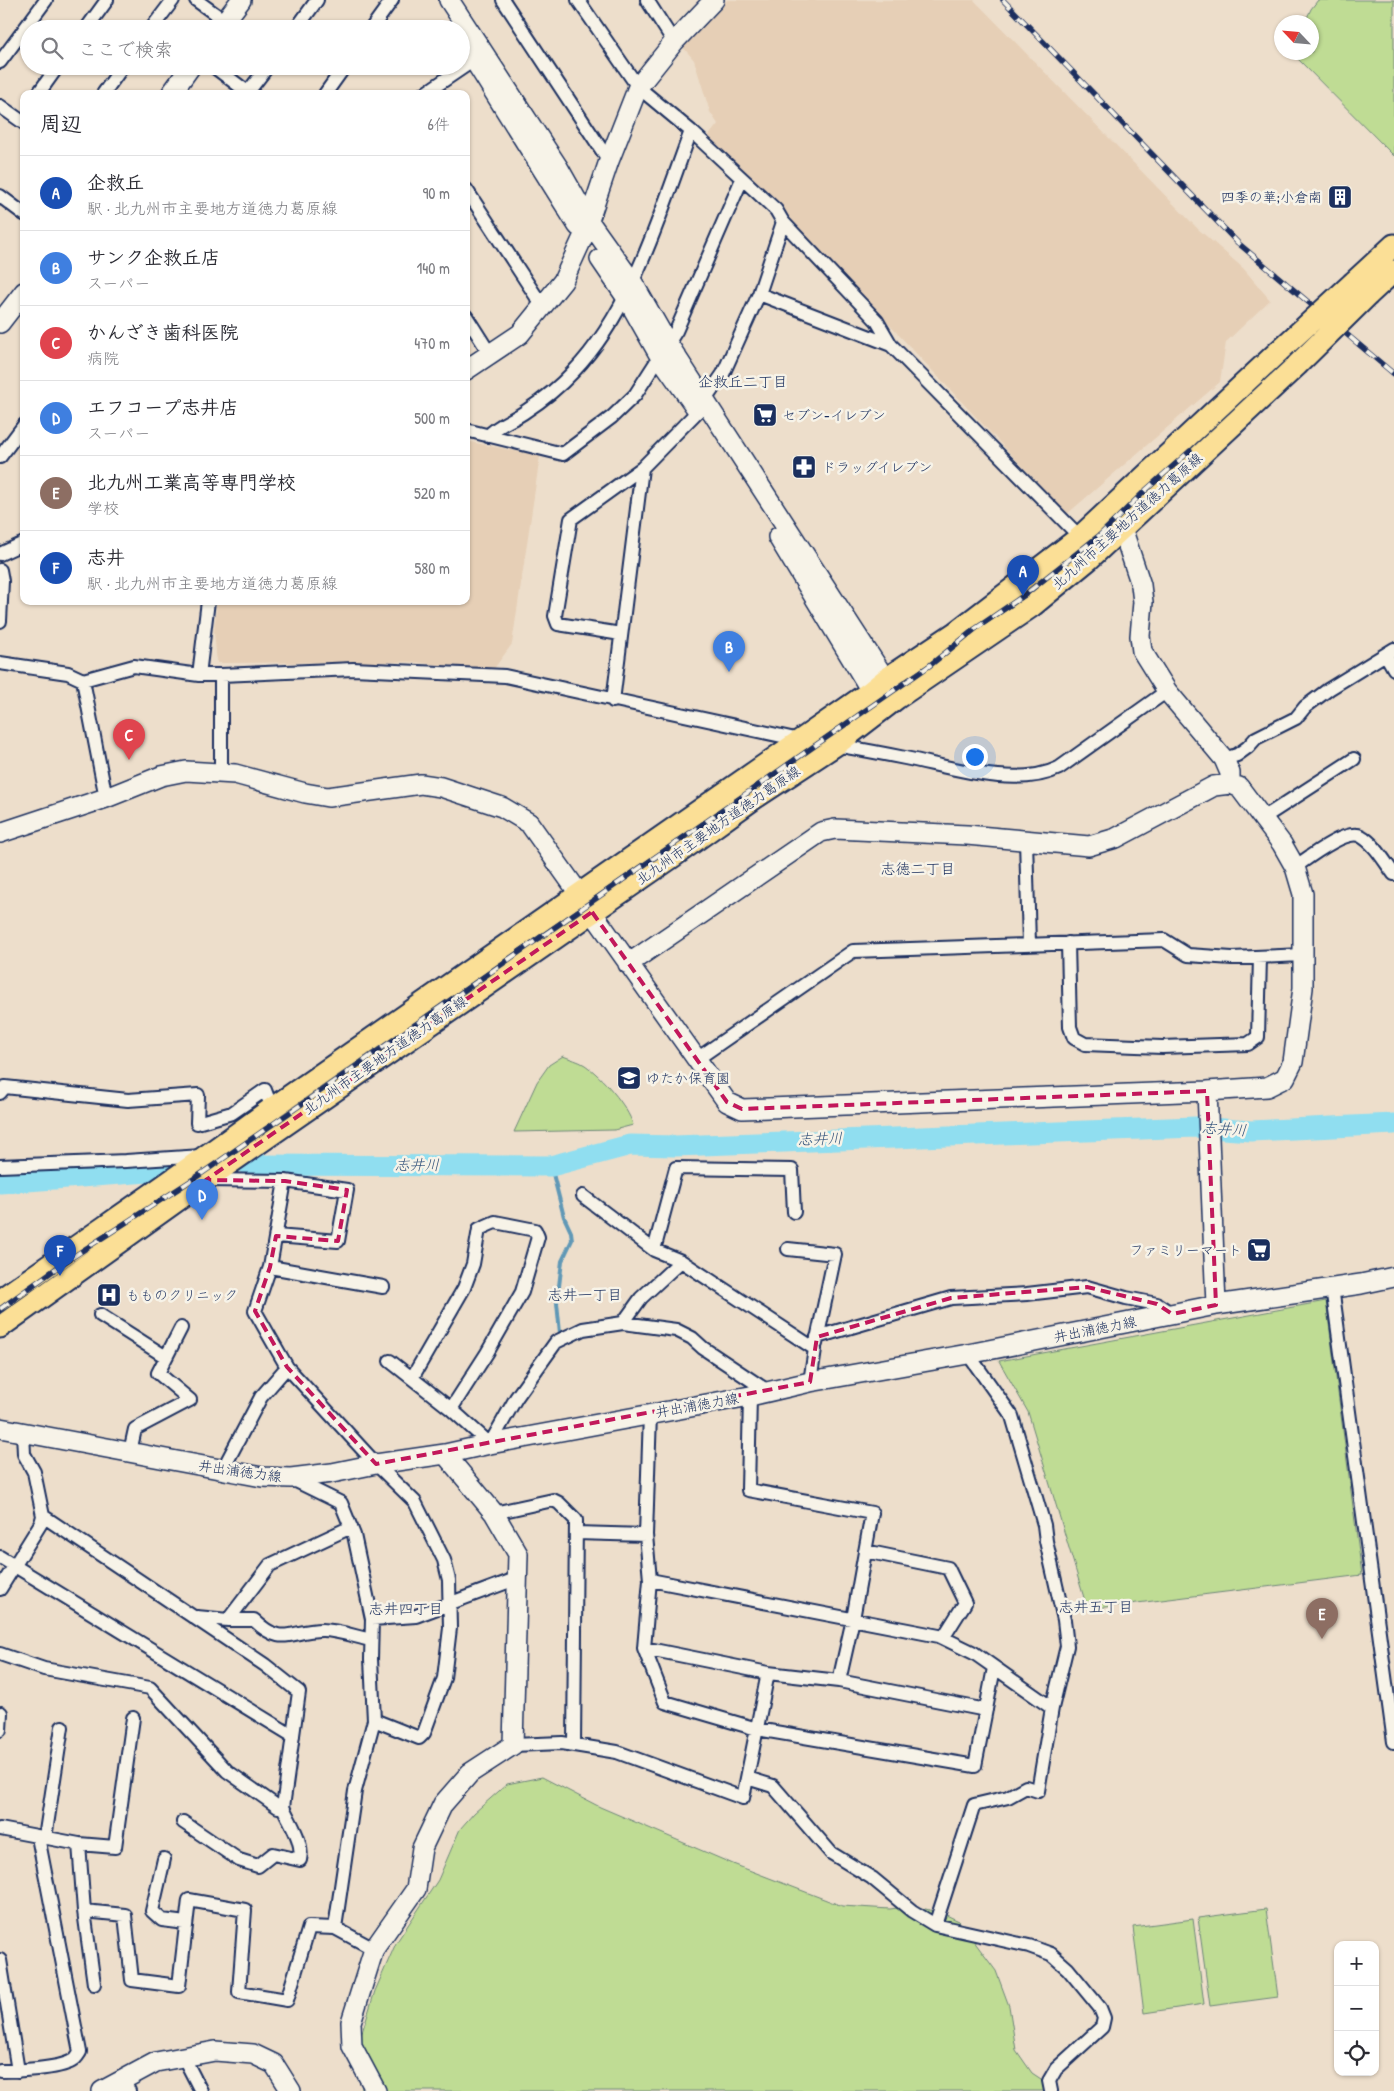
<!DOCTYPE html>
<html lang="ja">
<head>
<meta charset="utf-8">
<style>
  :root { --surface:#fff; --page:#f2f2f3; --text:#2b2b33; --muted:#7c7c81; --line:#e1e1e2; --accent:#7c3aed }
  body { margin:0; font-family:"Patrick Hand","Klee One",sans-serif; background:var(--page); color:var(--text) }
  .controls { position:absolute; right:15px; bottom:15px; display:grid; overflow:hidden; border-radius:10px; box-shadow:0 1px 4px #0004 }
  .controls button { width:45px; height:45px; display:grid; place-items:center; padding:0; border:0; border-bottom:1px solid var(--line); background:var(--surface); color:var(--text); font:25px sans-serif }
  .compass { position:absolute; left:1274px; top:15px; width:45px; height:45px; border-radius:50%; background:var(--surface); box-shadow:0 1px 4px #0004; rotate:296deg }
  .you { position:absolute; left:974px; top:756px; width:18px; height:18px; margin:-12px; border:4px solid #fff; border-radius:50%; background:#1a73e8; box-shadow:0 0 0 8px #1a73e833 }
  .badge { display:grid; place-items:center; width:32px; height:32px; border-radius:50%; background:var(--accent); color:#fff; font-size:16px; font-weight:700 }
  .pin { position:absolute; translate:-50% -41px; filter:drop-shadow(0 1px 2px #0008) }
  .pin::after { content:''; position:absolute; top:26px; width:18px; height:15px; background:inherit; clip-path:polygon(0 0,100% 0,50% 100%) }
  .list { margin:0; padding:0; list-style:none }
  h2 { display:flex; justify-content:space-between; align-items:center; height:65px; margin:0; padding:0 20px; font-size:21px }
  h2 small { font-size:16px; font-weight:400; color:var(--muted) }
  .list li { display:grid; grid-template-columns:32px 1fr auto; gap:15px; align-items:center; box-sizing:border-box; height:75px; padding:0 20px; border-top:1px solid var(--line) }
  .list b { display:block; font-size:19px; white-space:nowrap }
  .list p { margin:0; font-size:16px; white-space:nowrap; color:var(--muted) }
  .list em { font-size:16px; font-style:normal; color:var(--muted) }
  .icon { flex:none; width:28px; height:28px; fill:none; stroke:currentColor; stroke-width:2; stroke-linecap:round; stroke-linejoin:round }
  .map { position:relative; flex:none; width:1394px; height:2091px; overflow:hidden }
  .search { position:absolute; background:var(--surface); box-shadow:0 1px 4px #0004; left:20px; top:20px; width:450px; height:55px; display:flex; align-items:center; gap:12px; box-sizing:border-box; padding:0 18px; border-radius:28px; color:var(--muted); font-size:19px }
  .panel { position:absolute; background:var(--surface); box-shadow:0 1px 4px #0004; left:20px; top:90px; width:450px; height:515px; border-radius:10px }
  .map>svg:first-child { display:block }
  .built { fill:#e6cfb6 }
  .green { fill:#bfdc94; stroke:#6d8679 }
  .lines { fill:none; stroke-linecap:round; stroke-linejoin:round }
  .stream { stroke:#6198b6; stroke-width:4 }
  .river { stroke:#90def0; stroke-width:21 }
  .street-casing { stroke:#1b2f5e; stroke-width:16 }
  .secondary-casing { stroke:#1b2f5e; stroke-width:22 }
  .primary-casing { stroke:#1b2f5e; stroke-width:25 }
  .street { stroke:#f7f3e8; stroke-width:12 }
  .secondary { stroke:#f7f3e8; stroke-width:19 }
  .primary { stroke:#fbdf96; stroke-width:21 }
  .rail-casing { stroke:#1b2f5e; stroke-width:5.5 }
  .rail { stroke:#f7f3e8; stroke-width:4; stroke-dasharray:11; stroke-linecap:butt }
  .primary-bridge-casing { stroke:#1b2f5e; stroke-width:25; stroke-linecap:butt }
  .primary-bridge { stroke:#fbdf96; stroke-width:21 }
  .marked { fill:none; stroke:#c2185b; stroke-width:4; stroke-dasharray:10 6; stroke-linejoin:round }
  .labels { text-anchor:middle; stroke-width:5; stroke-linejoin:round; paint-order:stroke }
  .poi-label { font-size:14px; fill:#1b2f5e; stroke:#f7f3e8; text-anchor:start }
  .street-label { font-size:14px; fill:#1b2f5e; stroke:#f7f3e8 }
  .neighbourhood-label { font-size:15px; fill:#1b2f5e; stroke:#f7f3e8 }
  .water-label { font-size:15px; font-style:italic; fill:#32527b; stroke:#f7f3e8 }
</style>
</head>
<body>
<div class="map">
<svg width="1394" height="2091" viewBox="0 0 1394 2091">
  <rect width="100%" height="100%" fill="#eddecb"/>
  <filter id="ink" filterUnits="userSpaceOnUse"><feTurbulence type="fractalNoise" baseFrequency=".02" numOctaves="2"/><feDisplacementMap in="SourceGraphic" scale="10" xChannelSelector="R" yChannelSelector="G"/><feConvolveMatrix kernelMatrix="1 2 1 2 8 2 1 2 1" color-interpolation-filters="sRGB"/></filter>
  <g filter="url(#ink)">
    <!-- built -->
    <path class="built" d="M 727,0 L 974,0 L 1198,229 L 1243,268 L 1270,300 L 1226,342 L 1220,382 L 1067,514 L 789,218 L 707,138 L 718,124 L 710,112 L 694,60 L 683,47 Z
      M 466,441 L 540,456 L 512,644 L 493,670 L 412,662 L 217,663 L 214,631 L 217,601 L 466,601 Z"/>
    <!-- green -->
    <path class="green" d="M 1318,0 L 1394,0 L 1394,156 L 1293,54 L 1294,53 L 1312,52 L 1312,22 L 1305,22 L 1311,9 Z
      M 563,1056 C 570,1059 579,1061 585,1065 C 601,1076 628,1106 633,1125 L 614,1130 L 514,1132 L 537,1082 L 549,1065 Z
      M 1326,1301 L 1362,1575 L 1097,1608 L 1085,1601 L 1028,1412 L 999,1361 Z
      M 542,1777 L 600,1807 L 733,1864 L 842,1906 L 890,1909 L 913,1906 L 942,1913 L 959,1921 L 996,1971 L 1009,2006 L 1016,2050 L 1032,2073 L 1059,2091 L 362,2091 L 358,2045 L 375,1991 L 396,1943 L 438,1880 L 460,1829 L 474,1813 L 507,1784 Z
      M 1266,1909 L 1278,1997 L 1210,2006 L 1198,1918 Z
      M 1193,1919 L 1204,2004 L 1144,2013 L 1133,1927 Z"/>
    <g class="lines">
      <!-- stream -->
      <path class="stream" d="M 551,1166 L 564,1217 L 571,1232 L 572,1240 L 562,1261 L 557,1303 L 560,1333"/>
      <!-- river -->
      <path class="river" d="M 248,1165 L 551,1166 L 630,1145 L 675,1146 L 1196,1127 L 1251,1131 L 1394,1124
        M 0,1183 L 175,1170"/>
      <defs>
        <path id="street" d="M 196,0 L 225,21
          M 503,0 L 609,161
          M 578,0 L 638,87 L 691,131 L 776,210 L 783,222 L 877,321 L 891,345 L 1080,537
          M 647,0 L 674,42
          M 86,29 L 107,0
          M 151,29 L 173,0
          M 296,29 L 317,0
          M 371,29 L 392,0
          M 0,62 L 46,0
          M 213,66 L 250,94
          M 248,92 L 268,66
          M 38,94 L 58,66
          M 103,94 L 123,66
          M 325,94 L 345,66
          M 424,94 L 474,60
          M 0,106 L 24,123
          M 466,189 L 543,307
          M 0,196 L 24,214
          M 759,294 L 891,345
          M 466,316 L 490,354
          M 466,430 L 563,454 L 612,417 L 635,395 L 660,356 L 676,331 L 742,179
          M 488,436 C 498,424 514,420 526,411 C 543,400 559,387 573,372 C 633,310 661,211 691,131
          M 0,457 L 24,425
          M 0,554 L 24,543
          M 0,570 L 2,581 L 0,621
          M 621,634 L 558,624 L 555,616 L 571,519 L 642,468 L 698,411 L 705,400 L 723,374 L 759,294 L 783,222
          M 1386,655 L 1394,669
          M 0,663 L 68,673 L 83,680 L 134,666 L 199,675 L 221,675 L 353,669 L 505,676 L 800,740 C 835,744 870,751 905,758 C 951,767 1016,789 1059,768 L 1167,691
          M 199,675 L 208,601
          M 83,680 L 106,798
          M 613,701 L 642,468
          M 1224,759 L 1237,755 L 1248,747 L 1256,738 L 1296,718 L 1305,707 L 1329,689 L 1394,649
          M 221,773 L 221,675
          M 1263,818 L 1354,759
          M 1026,840 L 1029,944
          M 1295,867 C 1308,858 1346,828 1361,836 C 1375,844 1384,861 1394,874
          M 1068,943 L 1070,1027 L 1074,1038 L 1085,1044 L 1162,1047 L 1248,1044 L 1258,1037 L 1260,957
          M 697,1059 L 853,951 L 1164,940 L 1188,955 L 1232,958 L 1303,955
          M 0,1093 L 5,1087 L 128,1100 L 198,1095 L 197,1123 L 232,1113 L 265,1090 L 274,1114
          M 0,1166 L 126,1161 L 202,1156
          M 208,1180 L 285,1181 L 270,1267 L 255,1311 L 287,1367 L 261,1397 L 223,1469
          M 583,1196 L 654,1250 L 681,1261
          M 276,1236 L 338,1241 L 347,1190 L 285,1181
          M 788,1249 L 835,1254 L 816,1344
          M 654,1250 L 676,1168 L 792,1170 L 794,1212
          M 270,1267 L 383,1287
          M 1332,1287 L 1394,1742
          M 100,1315 L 166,1357
          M 623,1323 L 641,1298 L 681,1261 L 815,1349 L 810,1382
          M 817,1337 L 951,1298 L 1027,1294 L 1087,1287 L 1126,1298 L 1157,1304 L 1172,1314
          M 390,1361 L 451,1409 L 490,1444 L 516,1398 L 556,1342 L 583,1329 L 623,1323 L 676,1330 L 692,1338 L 703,1348 L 769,1392
          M 287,1367 L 376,1464 L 415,1502 L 444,1560 L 449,1580 L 450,1628 L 444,1678 L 424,1733 L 419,1738 L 374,1720
          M 412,1378 L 464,1288 L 473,1264 L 479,1229 L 495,1222 L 535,1230 L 538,1237 L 522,1292 L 487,1353 L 451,1409
          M 750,1396 L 748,1490 L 872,1513 L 853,1619 L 839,1681
          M 650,1414 L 646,1535 L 650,1580 L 644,1648 L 665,1702 L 757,1729 L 975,1766 L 994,1668
          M 130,1452 L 135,1429 L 190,1400 L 158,1373 L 181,1328
          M 292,1479 L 341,1503 L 354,1535 L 372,1619 L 371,1659 L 374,1720 L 355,1791 L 335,1928
          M 494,1513 L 553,1500 L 559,1503 L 576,1520 L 574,1745
          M 576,1533 L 646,1535
          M 865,1551 L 948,1568 L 965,1603 L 943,1638
          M 0,1557 L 293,1736
          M 650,1580 L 939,1636 L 974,1653 L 1052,1708
          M 0,1589 L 41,1523 L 43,1516 L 34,1472 L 24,1454 L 23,1432
          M 197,1617 L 228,1620 L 270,1565 L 351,1527
          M 372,1619 L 416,1616 L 518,1578
          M 228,1620 L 254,1620 C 283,1648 290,1630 322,1630 C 338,1630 356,1637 371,1640
          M 644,1648 L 768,1673 L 839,1681 L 986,1710
          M 0,1654 L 44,1669 L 150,1688 L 227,1771 L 278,1807 L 283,1807 L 299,1692 L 265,1665 L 43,1516
          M 0,1730 L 1,1713
          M 513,1745 L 562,1743 L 617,1752 L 743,1798 L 768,1673
          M 747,1778 L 773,1786 L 831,1853 L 872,1878 L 912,1911 L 935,1925 L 1029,1946 L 1051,1954 L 1068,1969 L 1100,2008 L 1104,2018 L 1102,2027 L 1056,2069 L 1049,2081 L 1051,2091
          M 183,1822 L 239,1860 L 258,1866 L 273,1854 L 300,1860 C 304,1842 290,1823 283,1807
          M 0,1829 L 79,1844 L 84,1911 L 125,1915 L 132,1980 L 179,1986 L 189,1900 L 245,1910 L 239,1992 L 287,2000 L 309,1927 L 335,1928 L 374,1949
          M 45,1838 L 62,1727
          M 79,1844 L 115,1847 L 133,1718
          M 164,1859 L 152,1911 L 162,1920 L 186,1923
          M 84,1911 L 94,1984
          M 935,1925 L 974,1805 L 1008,1797 L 1026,1787 L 1038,1791 L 1052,1708 L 1067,1646 L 1064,1620 L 1046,1541 L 1044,1525 L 1012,1416 L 968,1354
          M 0,1960 L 18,2071
          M 183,2056 L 201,2091
          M 0,2071 C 17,2071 58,2069 72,2061 C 76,2059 78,2055 80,2052 L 38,1837
          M 123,2079 L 129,2091"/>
        <path id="secondary" d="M 449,0 L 558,167 L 588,220 L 633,283 L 668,344 L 893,691
          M 219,29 L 241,0
          M 469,52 L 578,226
          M 171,94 L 191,66
          M 600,259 L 628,300 L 662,360 L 696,408
          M 0,323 L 24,292
          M 466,370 L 520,334 L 563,281 L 584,235 L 609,161 L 638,87 L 674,42 L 714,0
          M 1122,528 L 1141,585 L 1143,602 L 1140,636 L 1142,651 L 1167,691 L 1224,759 L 1230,773 L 1230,784
          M 778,537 L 879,704
          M 0,833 L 106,798 L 161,776 L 186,771 L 235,774 L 305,793 L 328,797 L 421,784 L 441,787 L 502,807 L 529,823 L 727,1102 L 742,1109 L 1207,1091 L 1267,1087 L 1285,1078 L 1293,1062 L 1303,988 L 1303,894 L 1295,867 L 1282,844 L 1239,787 L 1230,784 L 1214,786 L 1116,838 L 1089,846 L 967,835 L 835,829 L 821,832 L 628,964
          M 1207,1091 L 1216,1305
          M 0,1428 L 262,1477 L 291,1478 L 332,1473 L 376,1464 L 445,1454 L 490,1444 L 750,1396 L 810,1382 L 968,1354 L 1216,1305 L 1361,1284 L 1394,1277
          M 102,2091 L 156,2062 L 215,2051 L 253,2054 L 274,2064 L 291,2091
          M 376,2091 L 352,2046 L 351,2022 L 374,1949 L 416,1889 L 422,1848 L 443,1804 L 470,1773 L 513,1745 L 518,1554 L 494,1513 L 445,1454"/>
        <path id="primary" d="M 1354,282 L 1394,245
          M 1368,295 L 1394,271
          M 0,1300 C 90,1236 182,1175 271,1109 L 871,691 L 886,679 L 955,633 L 1080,537 L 1279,351
          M 0,1327 L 217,1172 L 675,855 L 753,799 L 837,744 L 897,698 L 1032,606 L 1088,560 L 1297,365"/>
      </defs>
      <!-- street casing -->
      <use href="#street" class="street-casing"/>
      <!-- secondary casing -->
      <use href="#secondary" class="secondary-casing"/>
      <!-- primary casing -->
      <use href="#primary" class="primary-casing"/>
      <!-- street -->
      <use href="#street" class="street"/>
      <!-- secondary -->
      <use href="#secondary" class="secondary"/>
      <!-- primary -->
      <use href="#primary" class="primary"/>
      <defs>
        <path id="rail" d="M 1003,0 L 1238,243 L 1394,374
          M 0,1309 L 65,1262 L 198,1176 L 309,1099 L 929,666 L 975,629 L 1023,596 L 1100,535 L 1147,489 L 1190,451"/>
      </defs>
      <!-- rail casing -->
      <use href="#rail" class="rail-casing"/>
      <!-- rail -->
      <use href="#rail" class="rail"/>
      <defs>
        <path id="primary-bridge" d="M 1279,351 L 1354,282
          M 1297,365 L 1368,295"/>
      </defs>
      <!-- primary-bridge casing -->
      <use href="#primary-bridge" class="primary-bridge-casing"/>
      <!-- primary-bridge -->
      <use href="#primary-bridge" class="primary-bridge"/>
    </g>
  </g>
  <!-- marked area -->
  <path class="marked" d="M 592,912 L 727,1102 L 742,1109 L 1207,1091 L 1216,1305 L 1172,1314 L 1157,1304 L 1087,1287 L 951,1298 L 817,1337 L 810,1382 L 376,1464 L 287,1367 L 255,1311 L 270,1267 L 276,1236 L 338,1241 L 347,1190 L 285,1181 L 206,1180 Z"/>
  <!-- icons -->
  <defs>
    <symbol id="building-square" viewBox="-11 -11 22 22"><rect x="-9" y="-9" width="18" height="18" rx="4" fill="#1b2f5e" stroke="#f7f3e8"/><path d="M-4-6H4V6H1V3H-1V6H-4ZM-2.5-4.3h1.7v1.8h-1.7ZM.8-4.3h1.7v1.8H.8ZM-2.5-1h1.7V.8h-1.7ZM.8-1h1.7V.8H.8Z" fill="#fff"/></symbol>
    <symbol id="supermarket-square" viewBox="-11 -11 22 22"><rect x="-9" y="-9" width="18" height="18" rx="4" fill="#1b2f5e" stroke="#f7f3e8"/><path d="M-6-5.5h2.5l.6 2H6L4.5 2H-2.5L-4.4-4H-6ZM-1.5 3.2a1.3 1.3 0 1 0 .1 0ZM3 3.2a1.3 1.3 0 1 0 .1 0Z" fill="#fff"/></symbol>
    <symbol id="pharmacy-square" viewBox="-11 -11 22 22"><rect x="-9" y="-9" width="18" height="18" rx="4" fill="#1b2f5e" stroke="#f7f3e8"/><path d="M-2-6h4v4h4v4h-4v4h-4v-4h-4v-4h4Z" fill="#fff"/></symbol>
    <symbol id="school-square" viewBox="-11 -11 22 22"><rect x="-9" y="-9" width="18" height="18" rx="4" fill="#1b2f5e" stroke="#f7f3e8"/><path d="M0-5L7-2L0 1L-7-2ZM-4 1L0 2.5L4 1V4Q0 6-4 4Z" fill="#fff"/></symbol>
    <symbol id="hospital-square" viewBox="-11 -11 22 22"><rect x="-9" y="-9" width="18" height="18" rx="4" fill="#1b2f5e" stroke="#f7f3e8"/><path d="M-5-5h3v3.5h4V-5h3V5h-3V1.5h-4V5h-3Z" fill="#fff"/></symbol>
  </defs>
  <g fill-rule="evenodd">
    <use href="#building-square" x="1326" y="183" width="28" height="28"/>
    <use href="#supermarket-square" x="751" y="401" width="28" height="28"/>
    <use href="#pharmacy-square" x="790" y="453" width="28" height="28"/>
    <use href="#school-square" x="615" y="1064" width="28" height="28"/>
    <use href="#supermarket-square" x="1245" y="1236" width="28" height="28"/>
    <use href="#hospital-square" x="95" y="1281" width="28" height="28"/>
  </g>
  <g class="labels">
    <!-- poi labels -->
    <g class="poi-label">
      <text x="1322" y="202" text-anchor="end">四季の華;小倉南</text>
      <text x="782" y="420">セブン-イレブン</text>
      <text x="822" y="472">ドラッグイレブン</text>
      <text x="646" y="1083">ゆたか保育園</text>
      <text x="1242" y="1255" text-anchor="end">ファミリーマート</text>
      <text x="126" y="1300">もものクリニック</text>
    </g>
    <!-- street labels -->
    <g class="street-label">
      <text transform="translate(1127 521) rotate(-42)" y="5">北九州市主要地方道徳力葛原線</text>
      <text transform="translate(718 825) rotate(-35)" y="5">北九州市主要地方道徳力葛原線</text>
      <text transform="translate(385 1055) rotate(-35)" y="5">北九州市主要地方道徳力葛原線</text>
      <text transform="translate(1095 1329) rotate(-11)" y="5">井出浦徳力線</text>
      <text transform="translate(697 1405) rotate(-10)" y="5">井出浦徳力線</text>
      <text transform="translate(240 1471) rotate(8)" y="5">井出浦徳力線</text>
    </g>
    <!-- neighbourhood labels -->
    <g class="neighbourhood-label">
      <text x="743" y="387">企救丘二丁目</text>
      <text x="918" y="874">志徳二丁目</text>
      <text x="585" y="1300">志井一丁目</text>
      <text x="1096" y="1612">志井五丁目</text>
      <text x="406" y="1614">志井四丁目</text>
    </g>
    <!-- water labels -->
    <g class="water-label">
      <text transform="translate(1224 1129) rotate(4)" y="5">志井川</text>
      <text transform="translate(820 1139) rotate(-2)" y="5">志井川</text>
      <text x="417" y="1170">志井川</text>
    </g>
  </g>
</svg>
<div class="controls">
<button>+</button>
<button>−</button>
<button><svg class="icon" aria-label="locate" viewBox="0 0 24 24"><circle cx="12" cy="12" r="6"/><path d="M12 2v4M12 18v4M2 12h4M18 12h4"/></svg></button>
</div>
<svg class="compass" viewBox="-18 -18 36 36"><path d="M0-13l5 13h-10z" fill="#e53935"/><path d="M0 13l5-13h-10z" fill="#7c7c81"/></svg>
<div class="you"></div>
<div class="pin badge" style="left:1023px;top:596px;background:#1a4fb4">A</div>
<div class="pin badge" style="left:729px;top:672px;background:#3f7fe0">B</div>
<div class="pin badge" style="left:129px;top:760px;background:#e0444e">C</div>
<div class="pin badge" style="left:202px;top:1220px;background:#3f7fe0">D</div>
<div class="pin badge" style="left:1322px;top:1639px;background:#8d6e63">E</div>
<div class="pin badge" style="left:60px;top:1276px;background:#1a4fb4">F</div>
<div class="search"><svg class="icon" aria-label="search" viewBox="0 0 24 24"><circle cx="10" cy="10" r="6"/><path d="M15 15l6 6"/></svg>ここで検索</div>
<section class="panel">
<h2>周辺<small>6件</small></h2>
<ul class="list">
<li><span class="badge" style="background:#1a4fb4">A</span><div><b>企救丘</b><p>駅 · 北九州市主要地方道徳力葛原線</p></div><em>90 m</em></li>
<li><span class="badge" style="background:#3f7fe0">B</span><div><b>サンク企救丘店</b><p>スーパー</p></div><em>140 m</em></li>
<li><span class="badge" style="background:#e0444e">C</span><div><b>かんざき歯科医院</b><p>病院</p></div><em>470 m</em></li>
<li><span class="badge" style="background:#3f7fe0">D</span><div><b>エフコープ志井店</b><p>スーパー</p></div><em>500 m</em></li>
<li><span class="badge" style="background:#8d6e63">E</span><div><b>北九州工業高等専門学校</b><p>学校</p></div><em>520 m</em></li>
<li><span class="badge" style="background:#1a4fb4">F</span><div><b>志井</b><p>駅 · 北九州市主要地方道徳力葛原線</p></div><em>580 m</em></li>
</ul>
</section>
</div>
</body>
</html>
